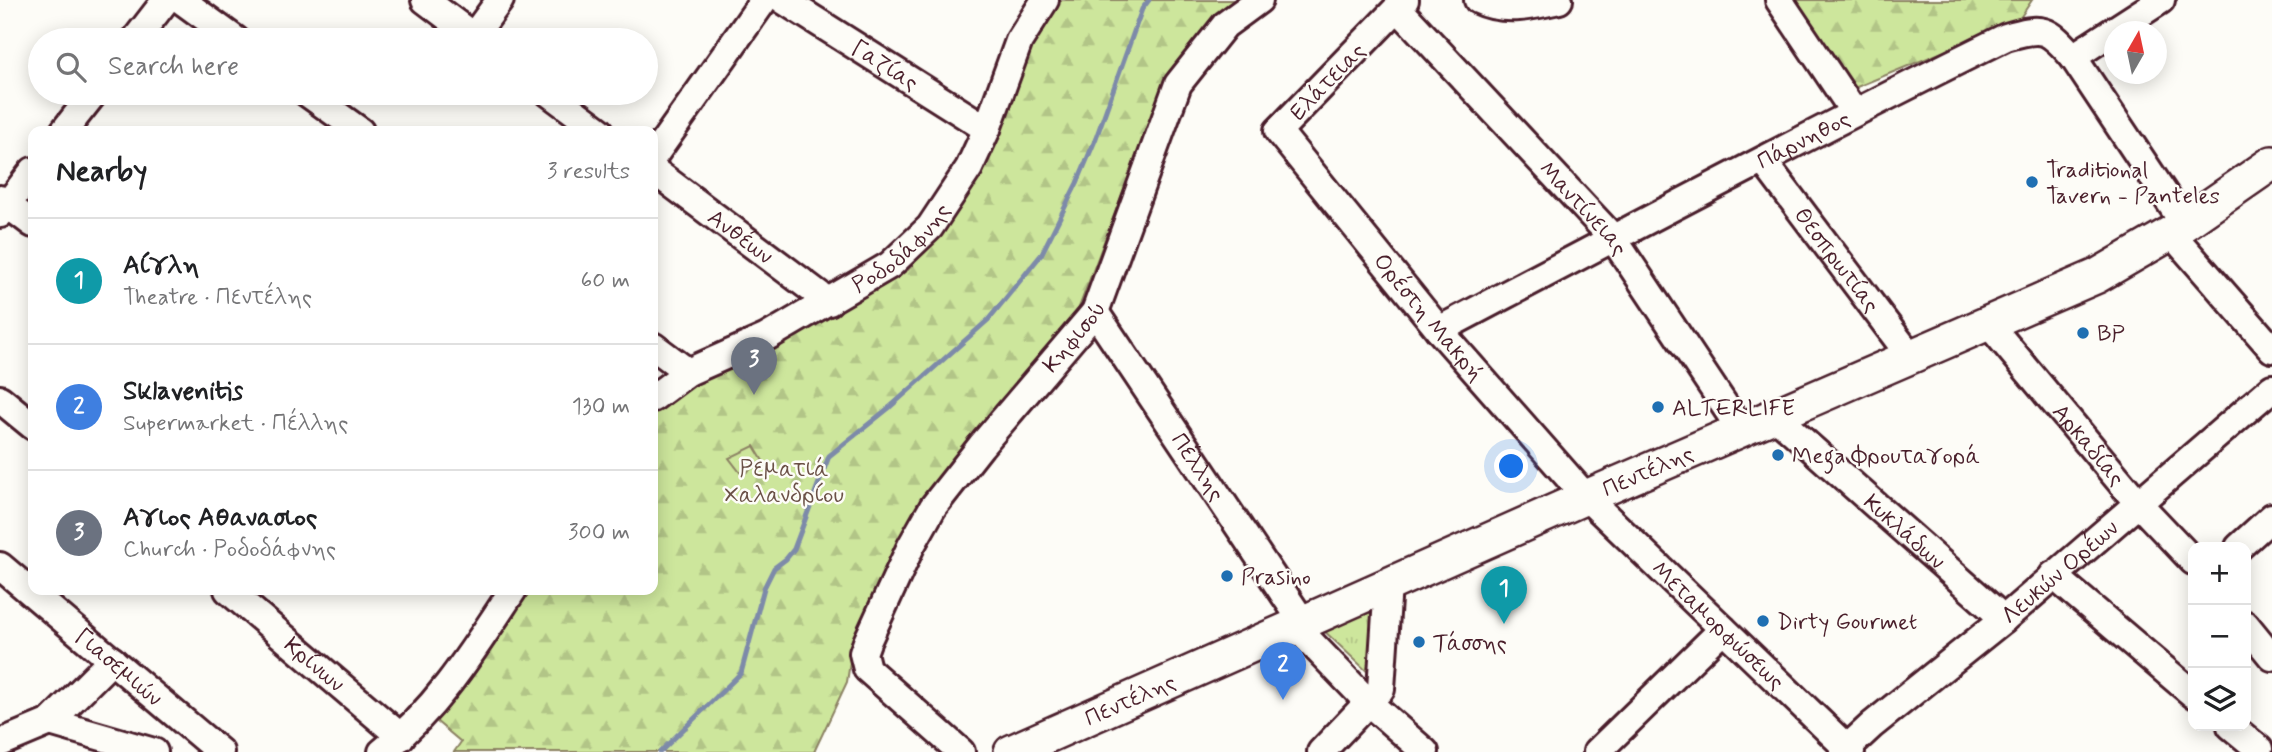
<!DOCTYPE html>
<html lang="en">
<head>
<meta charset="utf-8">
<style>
  :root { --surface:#fff; --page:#f6f6f6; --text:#202124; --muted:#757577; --line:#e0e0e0; --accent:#7c3aed }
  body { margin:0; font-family:Mynerve,sans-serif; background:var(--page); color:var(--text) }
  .controls { position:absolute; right:21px; bottom:21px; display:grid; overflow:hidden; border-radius:14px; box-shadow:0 4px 18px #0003 }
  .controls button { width:63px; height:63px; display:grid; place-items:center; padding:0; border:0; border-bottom:2px solid var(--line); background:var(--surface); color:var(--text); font:35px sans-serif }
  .compass { position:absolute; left:2104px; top:21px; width:63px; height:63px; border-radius:50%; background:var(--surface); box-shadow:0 4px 18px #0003; rotate:9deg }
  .you { position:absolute; left:1512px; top:467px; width:24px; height:24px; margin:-18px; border:5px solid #fff; border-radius:50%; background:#1a73e8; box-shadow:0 0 0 10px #1a73e833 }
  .badge { display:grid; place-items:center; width:46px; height:46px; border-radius:50%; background:var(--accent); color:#fff; font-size:23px; font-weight:700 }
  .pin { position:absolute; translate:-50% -58px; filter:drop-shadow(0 2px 4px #0008) }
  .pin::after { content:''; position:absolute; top:37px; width:24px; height:21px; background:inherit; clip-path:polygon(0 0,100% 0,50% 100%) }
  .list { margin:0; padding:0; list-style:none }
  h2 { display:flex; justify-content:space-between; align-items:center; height:91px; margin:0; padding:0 28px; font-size:30px }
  h2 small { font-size:23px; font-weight:400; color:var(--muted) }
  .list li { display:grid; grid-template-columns:46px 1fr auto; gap:21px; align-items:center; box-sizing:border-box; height:126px; padding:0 28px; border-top:2px solid var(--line) }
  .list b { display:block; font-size:26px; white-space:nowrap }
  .list p { margin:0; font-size:23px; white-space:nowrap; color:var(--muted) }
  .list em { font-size:23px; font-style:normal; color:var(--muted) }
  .icon { flex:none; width:38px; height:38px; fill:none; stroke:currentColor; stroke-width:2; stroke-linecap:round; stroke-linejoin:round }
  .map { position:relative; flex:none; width:2272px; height:752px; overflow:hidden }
  .search { position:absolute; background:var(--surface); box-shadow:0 4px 18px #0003; left:28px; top:28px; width:630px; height:77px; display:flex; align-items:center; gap:18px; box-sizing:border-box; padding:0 24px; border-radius:38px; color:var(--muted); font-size:26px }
  .panel { position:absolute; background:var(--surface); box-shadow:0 4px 18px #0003; left:28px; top:126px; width:630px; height:469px; border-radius:14px }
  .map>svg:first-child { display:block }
  .grass { fill:url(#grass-tufts); stroke:#8c8264; stroke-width:2 }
  .forest { fill:url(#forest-firs); stroke:#8c8264; stroke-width:2 }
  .garden { fill:#cde69c; stroke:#8c8264; stroke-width:2 }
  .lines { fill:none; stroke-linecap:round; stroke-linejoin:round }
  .stream { stroke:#7d8aa9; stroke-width:5 }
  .minor-casing { stroke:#4a1f2b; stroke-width:32 }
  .major-casing { stroke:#4a1f2b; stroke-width:38 }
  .minor { stroke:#fdfcf7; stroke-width:26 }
  .major { stroke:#fdfcf7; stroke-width:33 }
  .poi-dot { fill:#1f6fb2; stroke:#fdfcf7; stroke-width:2.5 }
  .labels { text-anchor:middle; stroke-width:5; stroke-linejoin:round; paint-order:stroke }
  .street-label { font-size:23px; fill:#4a1f2b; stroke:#fdfcf7 }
  .poi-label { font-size:23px; fill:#4a1f2b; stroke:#fdfcf7; text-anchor:start }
  .park-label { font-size:23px; fill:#6b5147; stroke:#fdfcf7 }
</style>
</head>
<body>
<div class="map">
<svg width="2272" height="752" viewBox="0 0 2272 752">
  <defs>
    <pattern id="grass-tufts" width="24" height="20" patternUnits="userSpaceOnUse" patternTransform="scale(1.75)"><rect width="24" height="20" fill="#cde69c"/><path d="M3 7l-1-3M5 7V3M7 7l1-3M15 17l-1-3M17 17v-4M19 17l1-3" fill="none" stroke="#b2c587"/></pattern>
    <pattern id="forest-firs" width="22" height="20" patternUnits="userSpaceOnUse" patternTransform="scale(1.75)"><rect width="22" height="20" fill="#cde69c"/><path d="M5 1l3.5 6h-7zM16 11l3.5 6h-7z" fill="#b2c587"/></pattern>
  </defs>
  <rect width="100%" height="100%" fill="#fdfcf7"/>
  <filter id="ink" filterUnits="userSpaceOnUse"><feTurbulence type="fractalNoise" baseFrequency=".0143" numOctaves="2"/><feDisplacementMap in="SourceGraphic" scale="14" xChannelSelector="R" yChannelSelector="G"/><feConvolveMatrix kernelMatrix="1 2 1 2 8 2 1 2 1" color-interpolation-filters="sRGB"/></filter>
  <g filter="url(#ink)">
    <!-- grass -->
    <path class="grass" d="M 1374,602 L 1374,678 L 1319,626 Z"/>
    <!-- forest -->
    <path class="forest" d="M 1049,0 L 1237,0 L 1215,16 L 1167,77 L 1078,310 L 971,438 L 914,514 L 854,637 L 847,682 L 814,752 L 454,752 L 461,742 L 436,721 L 449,705 L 521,590 L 653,590 L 653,407 L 687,381 L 828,318 L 908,270 L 959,210 L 996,132 Z
      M 1795,0 L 2032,0 L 2018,21 L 1852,89 Z"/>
    <!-- garden -->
    <path class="garden" d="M 754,446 L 763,461 L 742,475 L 729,458 Z"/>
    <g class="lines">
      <!-- stream -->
      <path class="stream" d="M 660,752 L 741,673 L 764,588 L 774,568 L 786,559 L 794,549 L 829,456 L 890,407 L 988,320 L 1041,255 L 1077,183 L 1096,138 L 1142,9 L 1149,0"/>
      <defs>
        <g id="minor">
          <path d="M 181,0 L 236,40"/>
          <path d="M 425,0 L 478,40"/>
          <path id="s1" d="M 783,0 L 987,129"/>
          <path id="s2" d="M 1405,0 L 1278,131 L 1439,330 L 1586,497 L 1851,752"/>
          <path d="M 1478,0 C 1505,13 1531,6 1559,0"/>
          <path d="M 1779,0 L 1854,112"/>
          <path id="s3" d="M 1398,8 L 1613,238 L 1741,430"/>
          <path d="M 473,37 L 500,0"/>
          <path d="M 135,40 L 166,0"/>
          <path d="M 2073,57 L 2161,0"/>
          <path d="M 307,93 L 360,131"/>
          <path d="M 549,93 L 600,131"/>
          <path d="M 64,131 L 94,93"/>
          <path d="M 653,157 L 764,0"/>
          <path id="s4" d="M 1764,162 L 1911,357"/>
          <path id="s5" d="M 653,170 L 829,302"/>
          <path d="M 0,199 L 33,224"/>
          <path d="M 0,214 L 33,171"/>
          <path d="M 2171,233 L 2272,349"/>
          <path id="s6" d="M 1095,312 L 1302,621"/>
          <path id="s7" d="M 1988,323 L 2138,503 L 2193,561"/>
          <path id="s8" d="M 1439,330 C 1627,231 1815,131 2006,37 C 2043,26 2048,28 2073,57 L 2185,225"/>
          <path d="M 653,346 L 688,372"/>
          <path id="s9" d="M 653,398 L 688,372 L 765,338 L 890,265 L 930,227 L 969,168 L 987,129 L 1019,41 L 1045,0"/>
          <path d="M 0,399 L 33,426"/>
          <path id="s10" d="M 1774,415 L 2004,619"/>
          <path d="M 2239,547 L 2272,517"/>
          <path id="s11" d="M 0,566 L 220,752"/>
          <path d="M 2053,575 L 2193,694"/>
          <path id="s12" d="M 228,590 L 401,737"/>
          <path d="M 1294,625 L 1369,703 L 1425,752"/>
          <path d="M 2246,625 L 2272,657"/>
          <path d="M 50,722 L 154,752"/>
          <path d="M 2231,726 L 2259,749"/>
          <path d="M 0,743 L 50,722 L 112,660"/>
          <path d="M 382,752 C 438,708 474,649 513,590"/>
          <path id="s13" d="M 961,752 L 867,669 L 863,653 L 867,642 L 911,546 L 933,507 L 981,446 L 1095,312 L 1178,84 L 1225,25 L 1259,0"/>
          <path d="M 1321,752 L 1381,689 L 1388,584"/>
          <path d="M 1597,752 L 1723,629"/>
          <path id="s14" d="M 1843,752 L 1872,725 L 2004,619 L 2272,388"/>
        </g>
        <g id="major">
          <path id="s15" d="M 1011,752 L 1586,497 L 2097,276 L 2171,233 L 2272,163"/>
        </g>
      </defs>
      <!-- minor casing -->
      <use href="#minor" class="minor-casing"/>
      <!-- major casing -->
      <use href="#major" class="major-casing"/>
      <!-- minor -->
      <use href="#minor" class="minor"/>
      <!-- major -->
      <use href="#major" class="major"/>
    </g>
  </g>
  <!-- markers -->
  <g class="poi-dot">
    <circle cx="2032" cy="182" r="7"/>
    <circle cx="2083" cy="333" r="7"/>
    <circle cx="1658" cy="407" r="7"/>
    <circle cx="1778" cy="455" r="7"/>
    <circle cx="1227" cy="576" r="7"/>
    <circle cx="1763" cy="621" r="7"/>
    <circle cx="1419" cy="642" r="7"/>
  </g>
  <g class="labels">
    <!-- street labels -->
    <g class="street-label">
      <text dy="8" stroke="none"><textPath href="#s1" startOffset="121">Γαζίας</textPath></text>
      <text transform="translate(1327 81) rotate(-46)" y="8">Ελάτειας</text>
      <text dy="8" stroke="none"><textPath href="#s8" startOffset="411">Πάρνηθος</textPath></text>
      <text dy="8" stroke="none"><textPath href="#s3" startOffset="273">Μαντίνειας</textPath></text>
      <text dy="8" stroke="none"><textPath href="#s5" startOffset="110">Ανθέων</textPath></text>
      <text dy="8" stroke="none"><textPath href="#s9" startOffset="292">Ροδοδάφνης</textPath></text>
      <text dy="8" stroke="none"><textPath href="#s4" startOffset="122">Θεσπρωτίας</textPath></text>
      <text dy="8" stroke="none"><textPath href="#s2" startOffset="422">Ορέστη Μακρή</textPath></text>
      <text dy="8" stroke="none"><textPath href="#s13" startOffset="525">Κηφισού</textPath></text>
      <text dy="8" stroke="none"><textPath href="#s7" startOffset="158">Αρκαδίας</textPath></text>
      <text dy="8" stroke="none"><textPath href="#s6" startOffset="186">Πέλλης</textPath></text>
      <text dy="8" stroke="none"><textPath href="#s15" startOffset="696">Πεντέλης</textPath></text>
      <text dy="8" stroke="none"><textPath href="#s10" startOffset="175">Κυκλάδων</textPath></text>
      <text dy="8" stroke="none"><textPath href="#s14" startOffset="282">Λευκών Ορέων</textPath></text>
      <text dy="8" stroke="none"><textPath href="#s2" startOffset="845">Μεταμορφώσεως</textPath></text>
      <text dy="8" stroke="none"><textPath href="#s12" startOffset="114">Κρίνων</textPath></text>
      <text dy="8" stroke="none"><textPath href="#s11" startOffset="156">Γιασεμιών</textPath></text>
      <text dy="8" stroke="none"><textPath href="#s15" startOffset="130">Πεντέλης</textPath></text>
    </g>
    <!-- poi labels -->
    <g class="poi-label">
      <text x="2046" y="177">Traditional<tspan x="2046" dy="26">Tavern - Panteles</tspan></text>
      <text x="2097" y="341">BP</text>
      <text x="1672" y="415">ALTERLIFE</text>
      <text x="1792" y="463">Mega Φρουταγορά</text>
      <text x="1241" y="584">Prasino</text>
      <text x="1777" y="629">Dirty Gourmet</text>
      <text x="1433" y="650">Τάσσης</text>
    </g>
    <!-- park labels -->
    <g class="park-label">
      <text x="784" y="476">Ρεματιά<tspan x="784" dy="26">Χαλανδρίου</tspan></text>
    </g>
  </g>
</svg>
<div class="controls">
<button>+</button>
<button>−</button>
<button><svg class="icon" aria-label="layers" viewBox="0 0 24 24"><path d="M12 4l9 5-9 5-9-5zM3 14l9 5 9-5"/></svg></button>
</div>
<svg class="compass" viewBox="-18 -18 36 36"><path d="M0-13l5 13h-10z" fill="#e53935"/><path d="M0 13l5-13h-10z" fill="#757577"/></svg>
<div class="you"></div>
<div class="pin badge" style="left:1504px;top:624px;background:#0f9aa8">1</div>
<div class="pin badge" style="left:1283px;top:700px;background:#3f7fe0">2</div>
<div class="pin badge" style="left:754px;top:395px;background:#6b7280">3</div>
<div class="search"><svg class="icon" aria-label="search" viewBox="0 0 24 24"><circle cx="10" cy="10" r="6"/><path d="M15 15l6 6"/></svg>Search here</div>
<section class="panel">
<h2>Nearby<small>3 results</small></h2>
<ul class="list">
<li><span class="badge" style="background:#0f9aa8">1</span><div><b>Αίγλη</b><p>Theatre · Πεντέλης</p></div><em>60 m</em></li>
<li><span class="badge" style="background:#3f7fe0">2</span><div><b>Sklavenitis</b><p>Supermarket · Πέλλης</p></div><em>130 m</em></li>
<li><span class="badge" style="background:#6b7280">3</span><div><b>Αγιος Αθανασιος</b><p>Church · Ροδοδάφνης</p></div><em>300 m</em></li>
</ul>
</section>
</div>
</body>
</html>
